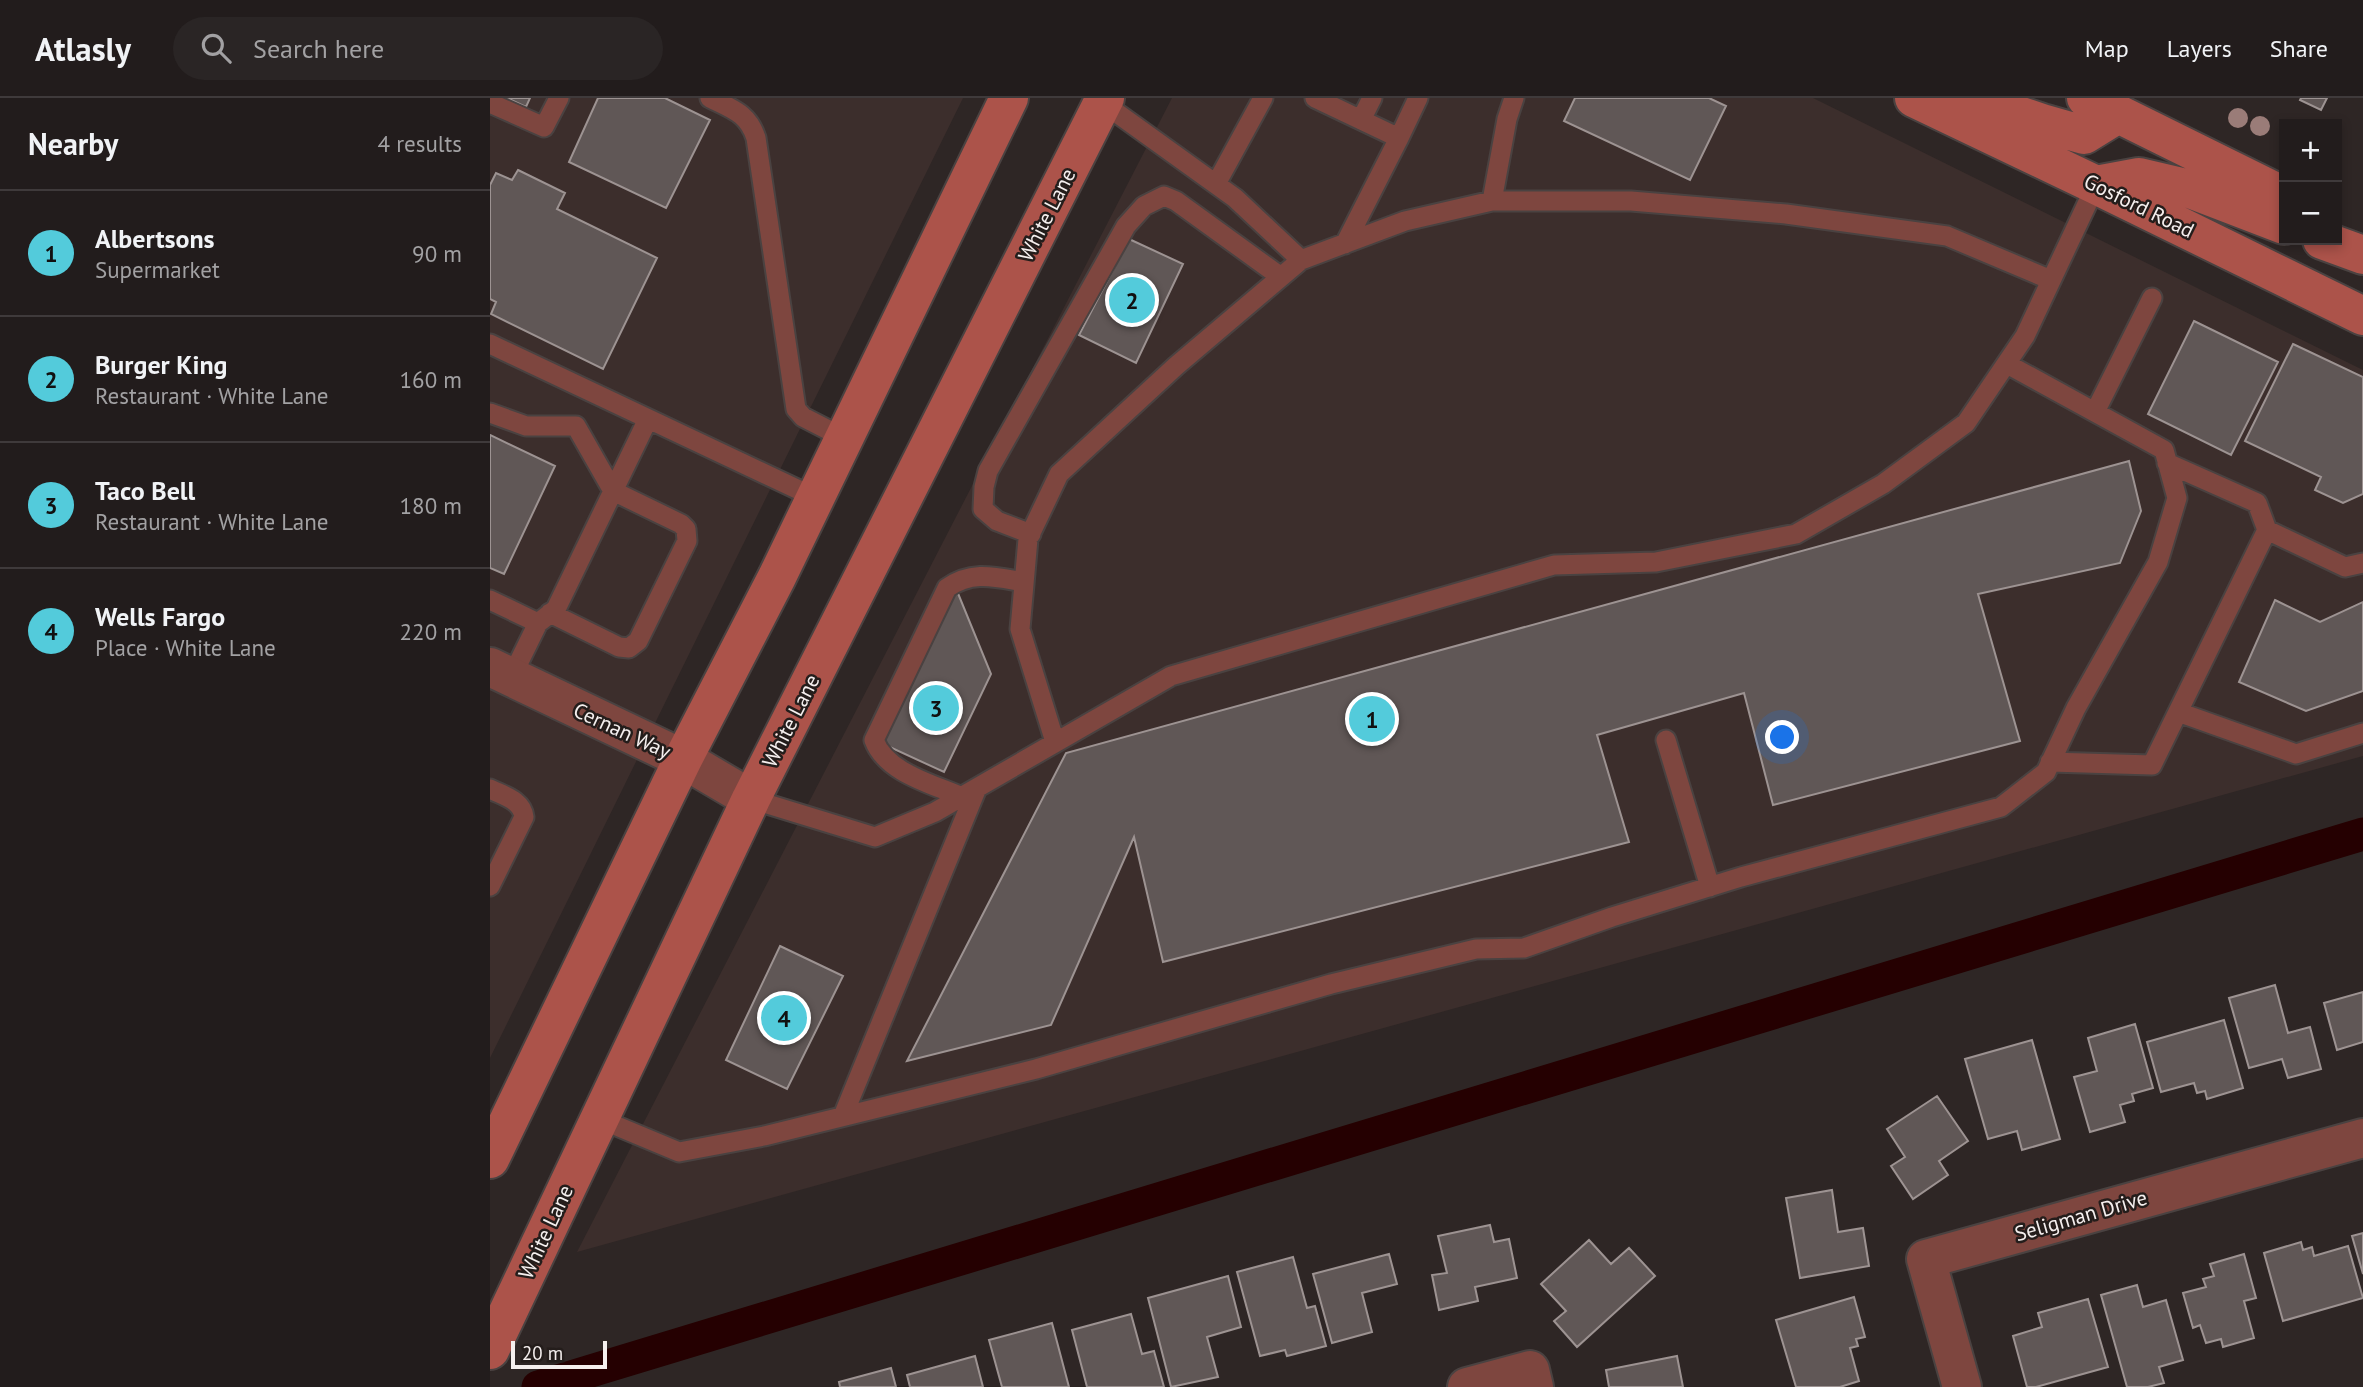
<!DOCTYPE html>
<html lang="en">
<head>
<meta charset="utf-8">
<style>
  :root { --surface:#221c1c; --page:#2a2525; --text:#f1f3f6; --muted:#a2a1a3; --line:#3f3a3b; --accent:#53cbdb }
  body { margin:0; font-family:"PT Sans",sans-serif; background:var(--page); color:var(--text) }
  .controls { position:absolute; right:21px; top:21px; display:grid; overflow:hidden; border-radius:0px; box-shadow:0 4px 10px #0003 }
  .controls button { width:63px; height:63px; display:grid; place-items:center; padding:0; border:0; border-bottom:2px solid var(--line); background:var(--surface); color:var(--text); font:35px sans-serif }
  .scale { position:absolute; left:21px; bottom:18px; width:96px; box-sizing:border-box; padding-left:7px; border:4px solid #f5efee; border-top:0; font-size:19px; line-height:24px; white-space:nowrap; color:#f5efee; -webkit-text-stroke:5px #241d1b; paint-order:stroke }
  .you { position:absolute; left:1293px; top:640px; width:24px; height:24px; margin:-18px; border:5px solid #fff; border-radius:50%; background:#1a73e8; box-shadow:0 0 0 10px #1a73e833 }
  .badge { display:grid; place-items:center; width:46px; height:46px; border-radius:50%; background:var(--accent); color:#111; font-size:23px; font-weight:700 }
  .pin { position:absolute; translate:-50% -50%; border:4px solid #fff; box-shadow:0 2px 7px #0006 }
  .list { margin:0; padding:0; list-style:none }
  h2 { display:flex; justify-content:space-between; align-items:center; height:91px; margin:0; padding:0 28px; font-size:30px }
  h2 small { font-size:23px; font-weight:400; color:var(--muted) }
  .list li { display:grid; grid-template-columns:46px 1fr auto; gap:21px; align-items:center; box-sizing:border-box; height:126px; padding:0 28px; border-top:2px solid var(--line) }
  .list b { display:block; font-size:26px; white-space:nowrap }
  .list p { margin:0; font-size:23px; white-space:nowrap; color:var(--muted) }
  .list em { font-size:23px; font-style:normal; color:var(--muted) }
  .icon { flex:none; width:38px; height:38px; fill:none; stroke:currentColor; stroke-width:2; stroke-linecap:round; stroke-linejoin:round }
  .map { position:relative; flex:none; width:1873px; height:1289px; overflow:hidden }
  header { display:flex; align-items:center; gap:42px; box-sizing:border-box; height:98px; padding:0 35px; background:var(--surface); border-bottom:2px solid var(--line) }
  header strong { font-size:33px }
  nav { display:flex; gap:38px; margin-inline-start:auto; font-size:24px }
  .search { width:490px; height:63px; background:var(--page); display:flex; align-items:center; gap:18px; box-sizing:border-box; padding:0 24px; border-radius:38px; color:var(--muted); font-size:26px }
  main { display:flex }
  aside { flex:1; background:var(--surface) }
  .map>svg:first-child { display:block }
  .built { fill:#3c2e2c }
  .lines { fill:none; stroke-linecap:round; stroke-linejoin:round }
  .canal { stroke:#250001; stroke-width:33 }
  .building { fill:#605756; stroke:#9d9392; stroke-width:2 }
  .service-casing { stroke:#4a4241; stroke-width:23 }
  .minor-casing { stroke:#4a4241; stroke-width:42 }
  .secondary-casing { stroke:#4a4241; stroke-width:42 }
  .service { stroke:#7e463f; stroke-width:19 }
  .minor { stroke:#7e463f; stroke-width:38 }
  .secondary { stroke:#ac534a; stroke-width:38 }
  .tree { fill:#9a7c78 }
  .labels { text-anchor:middle; stroke-width:5; stroke-linejoin:round; paint-order:stroke }
  .street-label { font-size:21px; fill:#f5efee; stroke:#241d1b }
</style>
</head>
<body>
<header>
<strong>Atlasly</strong>
<div class="search"><svg class="icon" aria-label="search" viewBox="0 0 24 24"><circle cx="10" cy="10" r="6"/><path d="M15 15l6 6"/></svg>Search here</div>
<nav><a>Map</a><a>Layers</a><a>Share</a></nav>
</header>
<main>
<aside>
<h2>Nearby<small>4 results</small></h2>
<ul class="list">
<li><span class="badge">1</span><div><b>Albertsons</b><p>Supermarket</p></div><em>90 m</em></li>
<li><span class="badge">2</span><div><b>Burger King</b><p>Restaurant · White Lane</p></div><em>160 m</em></li>
<li><span class="badge">3</span><div><b>Taco Bell</b><p>Restaurant · White Lane</p></div><em>180 m</em></li>
<li><span class="badge">4</span><div><b>Wells Fargo</b><p>Place · White Lane</p></div><em>220 m</em></li>
</ul>
</aside>
<div class="map">
<svg width="1873" height="1289" viewBox="0 0 1873 1289">
  <rect width="100%" height="100%" fill="#2e2625"/>
  <!-- built -->
  <path class="built" d="M 0,0 L 473,0 L 0,960 Z
    M 682,0 L 1323,0 L 1873,272 L 1873,658 L 87,1154 Z"/>
  <g class="lines">
    <!-- canal -->
    <path class="canal" d="M 48,1289 L 1873,736"/>
  </g>
  <!-- building -->
  <path class="building" d="M 17,0 L 40,0 L 36,9 Z
    M 108,0 L 175,0 L 220,22 L 176,110 L 79,64 Z
    M 1085,0 L 1219,0 L 1236,8 L 1200,82 L 1074,23 Z
    M 1811,0 L 1837,0 L 1831,12 L 1810,2 Z
    M 28,72 L 75,95 L 67,111 L 167,160 L 113,271 L 1,216 L 6,204 L 0,201 L 0,87 L 6,75 L 22,82 Z
    M 639,141 L 693,166 L 646,265 L 589,237 Z
    M 1704,223 L 1788,264 L 1741,357 L 1658,316 Z
    M 1803,246 L 1873,279 L 1873,396 L 1853,405 L 1825,392 L 1831,379 L 1755,343 Z
    M 0,337 L 65,368 L 14,476 L 0,470 Z
    M 1639,363 L 1651,413 L 1630,465 L 1488,496 L 1530,643 L 1283,707 L 1254,595 L 1107,637 L 1139,744 L 673,864 L 644,739 L 561,927 L 417,963 L 576,655 Z
    M 465,488 L 501,576 L 454,674 L 391,645 Z
    M 1785,502 L 1830,524 L 1873,504 L 1873,593 L 1816,613 L 1749,584 Z
    M 290,848 L 353,878 L 297,991 L 236,962 Z
    M 1785,887 L 1798,935 L 1820,929 L 1831,971 L 1798,980 L 1792,961 L 1759,970 L 1739,900 Z
    M 1873,894 L 1873,944 L 1847,952 L 1834,905 Z
    M 1734,922 L 1753,990 L 1717,1001 L 1715,993 L 1707,995 L 1704,985 L 1671,994 L 1657,944 Z
    M 1645,926 L 1663,990 L 1642,996 L 1644,1003 L 1630,1007 L 1635,1024 L 1600,1034 L 1584,979 L 1607,973 L 1598,940 Z
    M 1542,942 L 1570,1041 L 1532,1052 L 1527,1033 L 1498,1041 L 1475,961 Z
    M 1447,998 L 1478,1043 L 1449,1063 L 1458,1077 L 1423,1101 L 1401,1068 L 1415,1059 L 1397,1031 Z
    M 1342,1092 L 1348,1134 L 1373,1130 L 1379,1168 L 1310,1180 L 1296,1100 Z
    M 1000,1127 L 1004,1144 L 1019,1141 L 1027,1180 L 985,1189 L 988,1203 L 949,1212 L 942,1177 L 957,1175 L 948,1138 Z
    M 1873,1135 L 1873,1176 L 1862,1138 Z
    M 1099,1142 L 1121,1166 L 1139,1150 L 1165,1178 L 1087,1249 L 1064,1223 L 1076,1213 L 1051,1186 Z
    M 1811,1144 L 1813,1152 L 1822,1149 L 1824,1158 L 1858,1148 L 1873,1200 L 1793,1223 L 1774,1155 Z
    M 899,1156 L 907,1186 L 872,1195 L 882,1234 L 842,1245 L 823,1176 Z
    M 1754,1156 L 1766,1200 L 1754,1203 L 1764,1240 L 1733,1249 L 1731,1241 L 1716,1245 L 1710,1227 L 1703,1230 L 1693,1195 L 1716,1189 L 1713,1181 L 1724,1178 L 1720,1166 Z
    M 803,1159 L 817,1210 L 825,1208 L 836,1248 L 797,1258 L 795,1252 L 770,1258 L 747,1174 Z
    M 738,1178 L 751,1229 L 717,1239 L 728,1279 L 681,1289 L 658,1200 Z
    M 1647,1187 L 1653,1209 L 1676,1202 L 1693,1262 L 1669,1269 L 1674,1285 L 1658,1289 L 1637,1289 L 1611,1197 Z
    M 1364,1199 L 1375,1239 L 1366,1241 L 1368,1248 L 1360,1250 L 1369,1283 L 1350,1289 L 1306,1289 L 1286,1222 Z
    M 1598,1201 L 1618,1269 L 1546,1289 L 1537,1289 L 1523,1238 L 1552,1229 L 1548,1215 Z
    M 641,1216 L 652,1256 L 664,1253 L 674,1289 L 597,1289 L 582,1232 Z
    M 562,1225 L 579,1289 L 512,1289 L 499,1242 Z
    M 485,1258 L 493,1289 L 420,1289 L 417,1277 Z
    M 1187,1258 L 1193,1289 L 1119,1289 L 1116,1272 Z
    M 401,1270 L 406,1289 L 350,1289 L 349,1284 Z"/>
  <g class="lines">
    <defs>
      <path id="service" d="M 220,0 C 242,11 258,15 266,40 L 306,311 L 313,319 L 354,340
        M 825,0 L 909,40 L 928,0
        M 0,5 L 54,29 L 69,0
        M 613,5 L 745,100 L 811,162
        M 871,22 L 882,0
        M 726,86 L 773,0
        M 1002,103 L 1017,21 L 1024,0
        M 855,146 L 909,40
        M 0,246 L 326,400
        M 1605,314 L 1662,200
        M 0,315 L 36,328 L 86,328 L 123,393 L 191,426 L 196,431 L 197,443 L 148,543 L 139,550 L 129,549 L 60,515
        M 1677,365 L 1767,405 L 1777,432
        M 541,436 L 507,423 L 493,411 L 494,389 L 498,373 L 636,128 L 654,108 L 674,98 L 686,103 L 791,179
        M 0,502 L 48,525
        M 21,580 L 48,525 L 66,511 L 158,321
        M 1688,614 L 1806,656 L 1873,635
        M 1176,642 L 1220,789
        M 565,644 L 530,531 L 538,441 L 569,376 L 686,268 L 811,162 L 915,123 L 1002,103 L 1141,103 L 1296,116 L 1457,138 L 1561,182
        M 1560,664 L 1662,667 L 1777,432 L 1855,469 L 1873,465
        M 0,691 C 14,698 32,702 34,719 L 0,788
        M 472,699 C 443,686 396,675 384,642 L 457,490 C 482,472 505,479 534,484
        M 261,701 L 385,739 L 445,714 L 681,578 L 1064,467 L 1166,464 L 1306,436 L 1393,386 L 1476,325 L 1535,238 L 1606,87
        M 353,1018 L 487,690
        M 110,1021 L 189,1054 L 274,1038 L 546,971 L 841,886 L 986,851 L 1034,850 L 1122,819 L 1251,779 L 1511,709 L 1556,674 L 1586,610 L 1668,464 L 1687,400 L 1674,352 L 1517,266"/>
      <path id="minor" d="M 0,569 L 193,661 L 261,701
        M 977,1289 L 1040,1272 L 1044,1289
        M 1472,1289 L 1436,1161 L 1873,1040"/>
      <path id="secondary" d="M 1424,0 L 1606,87 L 1873,218
        M 1478,0 L 1552,25 L 1594,37 L 1628,16
        M 1596,0 L 1794,98
        M 1606,87 L 1649,79 L 1700,91 L 1794,127
        M 1832,142 L 1873,157
        M 0,1061 L 193,661 L 287,479 L 519,0
        M 0,1252 L 261,701 L 615,0"/>
    </defs>
    <!-- service casing -->
    <use href="#service" class="service-casing"/>
    <!-- minor casing -->
    <use href="#minor" class="minor-casing"/>
    <!-- secondary casing -->
    <use href="#secondary" class="secondary-casing"/>
    <!-- service -->
    <use href="#service" class="service"/>
    <!-- minor -->
    <use href="#minor" class="minor"/>
    <!-- secondary -->
    <use href="#secondary" class="secondary"/>
  </g>
  <!-- trees -->
  <g class="tree">
    <circle cx="1748" cy="20" r="10"/>
    <circle cx="1770" cy="28" r="10"/>
  </g>
  <g class="labels">
    <!-- street labels -->
    <g class="street-label">
      <text transform="translate(1649 108) rotate(26)" y="7">Gosford Road</text>
      <text transform="translate(557 117) rotate(-63)" y="7">White Lane</text>
      <text transform="translate(301 623) rotate(-63)" y="7">White Lane</text>
      <text transform="translate(132 633) rotate(25)" y="7">Cernan Way</text>
      <text transform="translate(1591 1118) rotate(-16)" y="7">Seligman Drive</text>
      <text transform="translate(56 1134) rotate(-65)" y="7">White Lane</text>
    </g>
  </g>
</svg>
<div class="controls">
<button>+</button>
<button>−</button>
</div>
<div class="scale">20 m</div>
<div class="you"></div>
<div class="pin badge" style="left:882px;top:621px">1</div>
<div class="pin badge" style="left:642px;top:202px">2</div>
<div class="pin badge" style="left:446px;top:610px">3</div>
<div class="pin badge" style="left:294px;top:920px">4</div>
</div>
</main>
</body>
</html>
